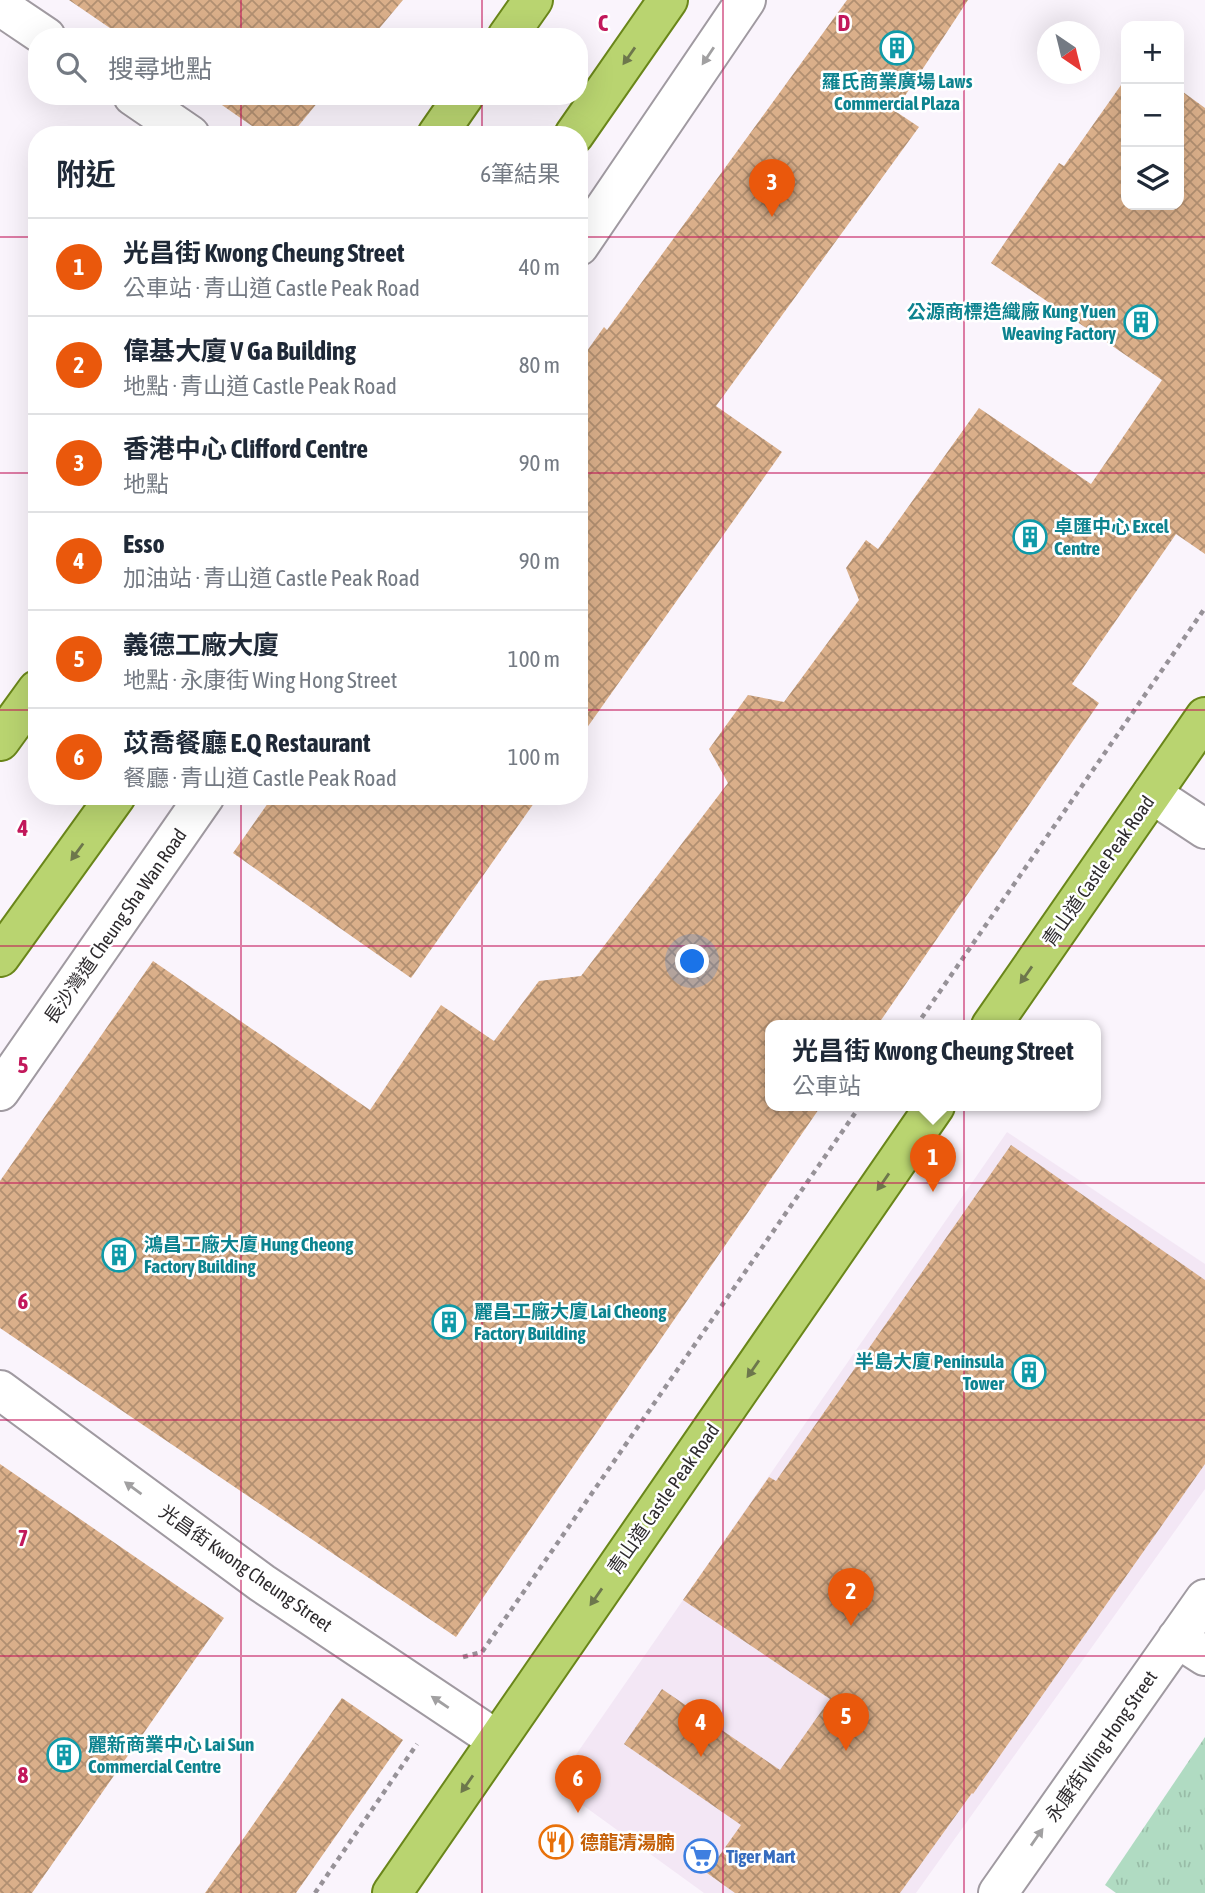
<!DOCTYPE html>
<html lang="zh-TW">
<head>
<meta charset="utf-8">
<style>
  :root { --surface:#fff; --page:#f6f6f7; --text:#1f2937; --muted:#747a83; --line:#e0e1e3; --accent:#ea580c }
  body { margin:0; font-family:"Asap Condensed","Noto Sans TC",sans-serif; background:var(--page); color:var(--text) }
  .controls { position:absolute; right:21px; top:21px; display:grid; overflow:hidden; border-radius:14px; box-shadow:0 7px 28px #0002 }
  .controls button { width:63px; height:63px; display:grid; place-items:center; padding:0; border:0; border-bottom:2px solid var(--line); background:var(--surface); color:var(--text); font:35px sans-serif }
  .compass { position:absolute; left:1037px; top:21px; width:63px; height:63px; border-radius:50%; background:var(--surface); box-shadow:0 7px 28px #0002; rotate:145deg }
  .you { position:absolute; left:693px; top:962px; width:24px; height:24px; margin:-18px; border:5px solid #fff; border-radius:50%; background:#1a73e8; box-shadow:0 0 0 10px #1a73e833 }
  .badge { display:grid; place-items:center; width:46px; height:46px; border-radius:50%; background:var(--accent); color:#fff; font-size:23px; font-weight:700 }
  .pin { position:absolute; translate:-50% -58px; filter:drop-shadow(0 2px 4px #0008) }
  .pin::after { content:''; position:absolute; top:37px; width:24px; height:21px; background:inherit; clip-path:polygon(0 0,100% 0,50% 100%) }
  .popup { position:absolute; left:765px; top:1020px; width:336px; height:91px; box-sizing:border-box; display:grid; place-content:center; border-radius:14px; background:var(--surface); filter:drop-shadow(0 2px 5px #0005); font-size:23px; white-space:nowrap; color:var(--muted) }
  .popup b { font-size:26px; color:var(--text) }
  .popup::after { content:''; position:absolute; left:50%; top:100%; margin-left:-14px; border:14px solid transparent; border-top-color:var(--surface) }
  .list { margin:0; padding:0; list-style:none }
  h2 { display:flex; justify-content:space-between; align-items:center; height:91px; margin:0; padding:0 28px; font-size:30px }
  h2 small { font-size:23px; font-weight:400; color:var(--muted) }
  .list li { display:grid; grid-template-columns:46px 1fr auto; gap:21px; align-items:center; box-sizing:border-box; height:98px; padding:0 28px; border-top:2px solid var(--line) }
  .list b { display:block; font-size:26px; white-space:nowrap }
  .list p { margin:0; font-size:23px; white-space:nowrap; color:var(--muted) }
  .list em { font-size:23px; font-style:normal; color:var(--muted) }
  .icon { flex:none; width:38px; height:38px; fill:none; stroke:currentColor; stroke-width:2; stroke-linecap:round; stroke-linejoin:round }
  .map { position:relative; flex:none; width:1205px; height:1893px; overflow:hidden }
  .search { position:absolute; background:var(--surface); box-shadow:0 7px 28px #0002; left:28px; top:28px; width:560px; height:77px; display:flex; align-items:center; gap:18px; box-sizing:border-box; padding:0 24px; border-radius:28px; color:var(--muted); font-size:26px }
  .panel { position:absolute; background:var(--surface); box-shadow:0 7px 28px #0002; left:28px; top:126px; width:560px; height:679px; border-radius:28px }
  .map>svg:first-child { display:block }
  .built { fill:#f3e7f5 }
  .park { fill:url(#park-tufts) }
  .building { fill:url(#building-cross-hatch) }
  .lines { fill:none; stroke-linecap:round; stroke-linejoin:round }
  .minor-casing { stroke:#a09aa1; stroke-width:42 }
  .major-casing { stroke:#6a861a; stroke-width:42 }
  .path { stroke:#979298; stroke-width:4.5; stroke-dasharray:5 5; stroke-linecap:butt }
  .minor { stroke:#fff; stroke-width:38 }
  .major { stroke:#b9d470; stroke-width:38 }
  .oneway { fill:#6d774c }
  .oneway2 { fill:#a1a0a1 }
  .grid { fill:none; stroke:#c2185b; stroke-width:2; stroke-opacity:0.55 }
  .labels { text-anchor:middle; stroke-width:5; stroke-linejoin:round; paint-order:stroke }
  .culture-label { font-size:19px; font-weight:bold; fill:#0d838f; stroke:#fff; text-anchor:start }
  .street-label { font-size:19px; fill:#2e2b2e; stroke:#fff }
  .food-label { font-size:19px; font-weight:bold; fill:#c56008; stroke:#fff; text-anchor:start }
  .shop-label { font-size:19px; font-weight:bold; fill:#366cbe; stroke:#fff; text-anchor:start }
  .grid-label { font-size:23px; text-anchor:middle; font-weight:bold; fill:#c2185b; stroke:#fff; stroke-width:5; stroke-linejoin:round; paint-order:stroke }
</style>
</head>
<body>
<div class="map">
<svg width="1205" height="1893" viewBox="0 0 1205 1893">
  <defs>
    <pattern id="park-tufts" width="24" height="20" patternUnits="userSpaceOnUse" patternTransform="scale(1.75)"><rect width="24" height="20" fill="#b0dbc2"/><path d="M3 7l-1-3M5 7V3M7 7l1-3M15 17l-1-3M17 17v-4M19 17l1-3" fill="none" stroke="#98bca7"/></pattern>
    <pattern id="building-cross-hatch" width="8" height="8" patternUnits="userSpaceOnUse" patternTransform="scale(1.75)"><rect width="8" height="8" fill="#daaf8a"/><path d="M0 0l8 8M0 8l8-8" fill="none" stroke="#b18f71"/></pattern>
  </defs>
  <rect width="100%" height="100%" fill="#faf4fc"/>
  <!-- built -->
  <path class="built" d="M 1007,1132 L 1205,1264 L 1205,1489 L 916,1893 L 704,1893 L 555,1785 Z"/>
  <!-- park -->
  <path class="park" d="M 1205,1737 L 1205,1893 L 1116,1893 L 1105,1885 Z"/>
  <!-- building -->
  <path class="building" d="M 69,0 L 403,0 L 372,37 L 123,37 Z
    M 847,0 L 968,0 L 895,111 L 919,127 L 716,406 L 782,452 L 579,739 L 579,362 L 604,327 L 607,330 Z
    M 1126,78 L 1126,205 L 1179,205 L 1179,89 L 1205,108 L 1205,554 L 1176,534 L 1072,684 L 1099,703 L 877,1026 L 770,1026 L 770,1106 L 821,1106 L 456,1637 L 0,1328 L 0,1181 L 153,961 L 370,1110 L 441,1005 L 494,1041 L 539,981 L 581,976 L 728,783 L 709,749 L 748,695 L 784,702 L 859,600 L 846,568 L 866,540 L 878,549 L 979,408 L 1091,484 L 1162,380 L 991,263 L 1059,163 L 1064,166 Z
    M 209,96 L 323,96 L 291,135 L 265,135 Z
    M 273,796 L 539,796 L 411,978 L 233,853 Z
    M 1011,1145 L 1205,1280 L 1205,1464 L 973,1794 L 972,1793 L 900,1893 L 735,1893 L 707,1873 L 741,1825 L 624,1744 L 662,1689 L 780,1770 L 830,1699 L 683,1600 L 769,1477 L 776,1481 Z
    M 0,1464 L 224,1618 L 32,1893 L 0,1893 Z
    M 342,1698 L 403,1740 L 296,1893 L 205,1893 Z"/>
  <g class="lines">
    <defs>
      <path id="minor" d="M 0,6 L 46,37
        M 133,96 L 190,135
        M 579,246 L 746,0
        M 1152,794 L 1205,829
        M 0,1091 L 205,796
        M 0,1390 L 262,1583 L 497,1740
        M 1177,1638 L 1205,1656
        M 998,1893 L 1205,1599"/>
      <path id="major" d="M 507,37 L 533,0
        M 437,135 L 464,96
        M 574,135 L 668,0
        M 0,741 L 37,690
        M 0,957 L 116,796
        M 991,1026 L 1205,717
        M 392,1893 L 935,1106"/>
    </defs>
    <!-- minor casing -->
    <use href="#minor" class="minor-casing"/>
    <!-- major casing -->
    <use href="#major" class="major-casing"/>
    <!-- path -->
    <path class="path" d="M 916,1026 L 1205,608
      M 463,1657 L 482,1652 L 860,1106
      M 315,1893 L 417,1744"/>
    <!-- minor -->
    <use href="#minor" class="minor"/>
    <!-- major -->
    <use href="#major" class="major"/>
  </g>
  <!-- one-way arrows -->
  <defs><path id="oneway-solid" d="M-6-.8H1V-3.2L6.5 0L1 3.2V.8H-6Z" transform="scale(1.75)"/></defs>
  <g class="oneway">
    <use href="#oneway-solid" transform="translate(629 56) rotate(125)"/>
    <use href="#oneway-solid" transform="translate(77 852) rotate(126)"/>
    <use href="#oneway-solid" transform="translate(1026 975) rotate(125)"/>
    <use href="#oneway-solid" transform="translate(883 1182) rotate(125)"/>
    <use href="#oneway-solid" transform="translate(753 1369) rotate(125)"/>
    <use href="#oneway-solid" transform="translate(596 1597) rotate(125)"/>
    <use href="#oneway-solid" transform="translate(467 1784) rotate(125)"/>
  </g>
  <g class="oneway2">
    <use href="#oneway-solid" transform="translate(708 56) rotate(124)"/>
    <use href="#oneway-solid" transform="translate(133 1488) rotate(-144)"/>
    <use href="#oneway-solid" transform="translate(440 1702) rotate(-146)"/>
    <use href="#oneway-solid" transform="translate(1037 1837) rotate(-55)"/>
  </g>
  <!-- grid -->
  <path class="grid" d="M 241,0 L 241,37M 482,0 L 482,37M 723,0 L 723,1893M 964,0 L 964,1893M 241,96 L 241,135M 482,96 L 482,135M 0,237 L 37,237M 579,237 L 1205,237M 0,473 L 37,473M 579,473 L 1205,473M 0,710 L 37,710M 579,710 L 1205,710M 241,796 L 241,1893M 482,796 L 482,1893M 0,946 L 1205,946M 0,1183 L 1205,1183M 0,1420 L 1205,1420M 0,1656 L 1205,1656"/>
  <!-- icons -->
  <defs>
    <symbol id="building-ring" viewBox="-11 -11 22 22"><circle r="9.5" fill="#fff" stroke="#0f9aa8" stroke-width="1.5"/><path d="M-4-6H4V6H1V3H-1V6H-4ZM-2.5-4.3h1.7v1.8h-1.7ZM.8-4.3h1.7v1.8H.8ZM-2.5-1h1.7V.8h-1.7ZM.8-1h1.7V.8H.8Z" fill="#0f9aa8"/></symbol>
    <symbol id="restaurant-ring" viewBox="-11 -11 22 22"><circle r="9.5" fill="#fff" stroke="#e8710a" stroke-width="1.5"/><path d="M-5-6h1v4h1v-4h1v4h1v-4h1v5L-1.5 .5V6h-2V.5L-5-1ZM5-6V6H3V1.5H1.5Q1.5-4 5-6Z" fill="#e8710a"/></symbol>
    <symbol id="supermarket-ring" viewBox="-11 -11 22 22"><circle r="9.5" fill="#fff" stroke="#3f7fe0" stroke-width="1.5"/><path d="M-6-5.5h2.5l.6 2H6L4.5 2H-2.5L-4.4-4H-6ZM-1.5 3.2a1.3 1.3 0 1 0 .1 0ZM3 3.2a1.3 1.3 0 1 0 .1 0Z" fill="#3f7fe0"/></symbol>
  </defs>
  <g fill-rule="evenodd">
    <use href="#building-ring" x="878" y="29" width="38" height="38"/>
    <use href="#building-ring" x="1122" y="303" width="38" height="38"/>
    <use href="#building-ring" x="1011" y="518" width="38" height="38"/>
    <use href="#building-ring" x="100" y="1236" width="38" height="38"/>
    <use href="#building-ring" x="430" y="1303" width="38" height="38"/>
    <use href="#building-ring" x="1010" y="1353" width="38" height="38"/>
    <use href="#building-ring" x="45" y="1736" width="38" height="38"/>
    <use href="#restaurant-ring" x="537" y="1823" width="38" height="38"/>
    <use href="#supermarket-ring" x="682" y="1837" width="38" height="38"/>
  </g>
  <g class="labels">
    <!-- culture labels -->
    <g class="culture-label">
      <text x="897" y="88" text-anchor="middle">羅氏商業廣場 Laws<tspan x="897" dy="22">Commercial Plaza</tspan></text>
      <text x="1116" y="318" text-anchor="end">公源商標造織廠 Kung Yuen<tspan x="1116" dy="22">Weaving Factory</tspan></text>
      <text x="1054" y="533">卓匯中心 Excel<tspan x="1054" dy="22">Centre</tspan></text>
      <text x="144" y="1251">鴻昌工廠大廈 Hung Cheong<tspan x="144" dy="22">Factory Building</tspan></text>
      <text x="474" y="1318">麗昌工廠大廈 Lai Cheong<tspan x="474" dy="22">Factory Building</tspan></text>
      <text x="1004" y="1368" text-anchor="end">半島大廈 Peninsula<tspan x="1004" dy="22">Tower</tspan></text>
      <text x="88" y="1751">麗新商業中心 Lai Sun<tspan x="88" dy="22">Commercial Centre</tspan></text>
    </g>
    <!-- street labels -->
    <g class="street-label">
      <text transform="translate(1098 871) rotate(-55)" y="7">青山道 Castle Peak Road</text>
      <text transform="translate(115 926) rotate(-55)" y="7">長沙灣道 Cheung Sha Wan Road</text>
      <text transform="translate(663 1499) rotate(-55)" y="7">青山道 Castle Peak Road</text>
      <text transform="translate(246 1568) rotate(35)" y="7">光昌街 Kwong Cheung Street</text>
      <text transform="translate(1101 1746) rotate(-55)" y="7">永康街 Wing Hong Street</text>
    </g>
    <!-- food labels -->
    <g class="food-label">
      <text x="580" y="1849">德龍清湯腩</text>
    </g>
    <!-- shop labels -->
    <g class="shop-label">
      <text x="726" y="1863">Tiger Mart</text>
    </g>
  </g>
  <g class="grid-label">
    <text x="603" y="31">C</text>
    <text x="844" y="31">D</text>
    <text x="23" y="836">4</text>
    <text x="23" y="1073">5</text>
    <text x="23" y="1309">6</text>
    <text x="23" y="1546">7</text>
    <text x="23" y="1783">8</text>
  </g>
</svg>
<div class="controls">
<button>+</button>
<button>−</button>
<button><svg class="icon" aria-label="layers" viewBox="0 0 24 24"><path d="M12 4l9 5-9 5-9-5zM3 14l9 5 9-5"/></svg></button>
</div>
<svg class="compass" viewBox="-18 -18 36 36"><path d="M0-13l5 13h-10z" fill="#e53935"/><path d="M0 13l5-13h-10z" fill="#747a83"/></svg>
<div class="you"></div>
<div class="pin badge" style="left:933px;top:1192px">1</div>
<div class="popup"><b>光昌街 Kwong Cheung Street</b>公車站</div>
<div class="pin badge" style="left:851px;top:1626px">2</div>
<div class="pin badge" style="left:772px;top:217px">3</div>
<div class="pin badge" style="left:701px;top:1757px">4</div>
<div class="pin badge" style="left:846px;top:1751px">5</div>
<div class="pin badge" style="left:578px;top:1813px">6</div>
<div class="search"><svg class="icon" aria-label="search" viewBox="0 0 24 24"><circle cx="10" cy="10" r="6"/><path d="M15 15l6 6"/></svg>搜尋地點</div>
<section class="panel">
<h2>附近<small>6筆結果</small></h2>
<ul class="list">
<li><span class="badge">1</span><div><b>光昌街 Kwong Cheung Street</b><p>公車站 · 青山道 Castle Peak Road</p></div><em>40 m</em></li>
<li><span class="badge">2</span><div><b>偉基大廈 V Ga Building</b><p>地點 · 青山道 Castle Peak Road</p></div><em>80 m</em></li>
<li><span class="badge">3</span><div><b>香港中心 Clifford Centre</b><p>地點</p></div><em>90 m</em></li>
<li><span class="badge">4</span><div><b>Esso</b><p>加油站 · 青山道 Castle Peak Road</p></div><em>90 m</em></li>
<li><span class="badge">5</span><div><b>義德工廠大廈</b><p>地點 · 永康街 Wing Hong Street</p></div><em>100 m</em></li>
<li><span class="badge">6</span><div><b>苡喬餐廳 E.Q Restaurant</b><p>餐廳 · 青山道 Castle Peak Road</p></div><em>100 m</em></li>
</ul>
</section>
</div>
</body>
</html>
